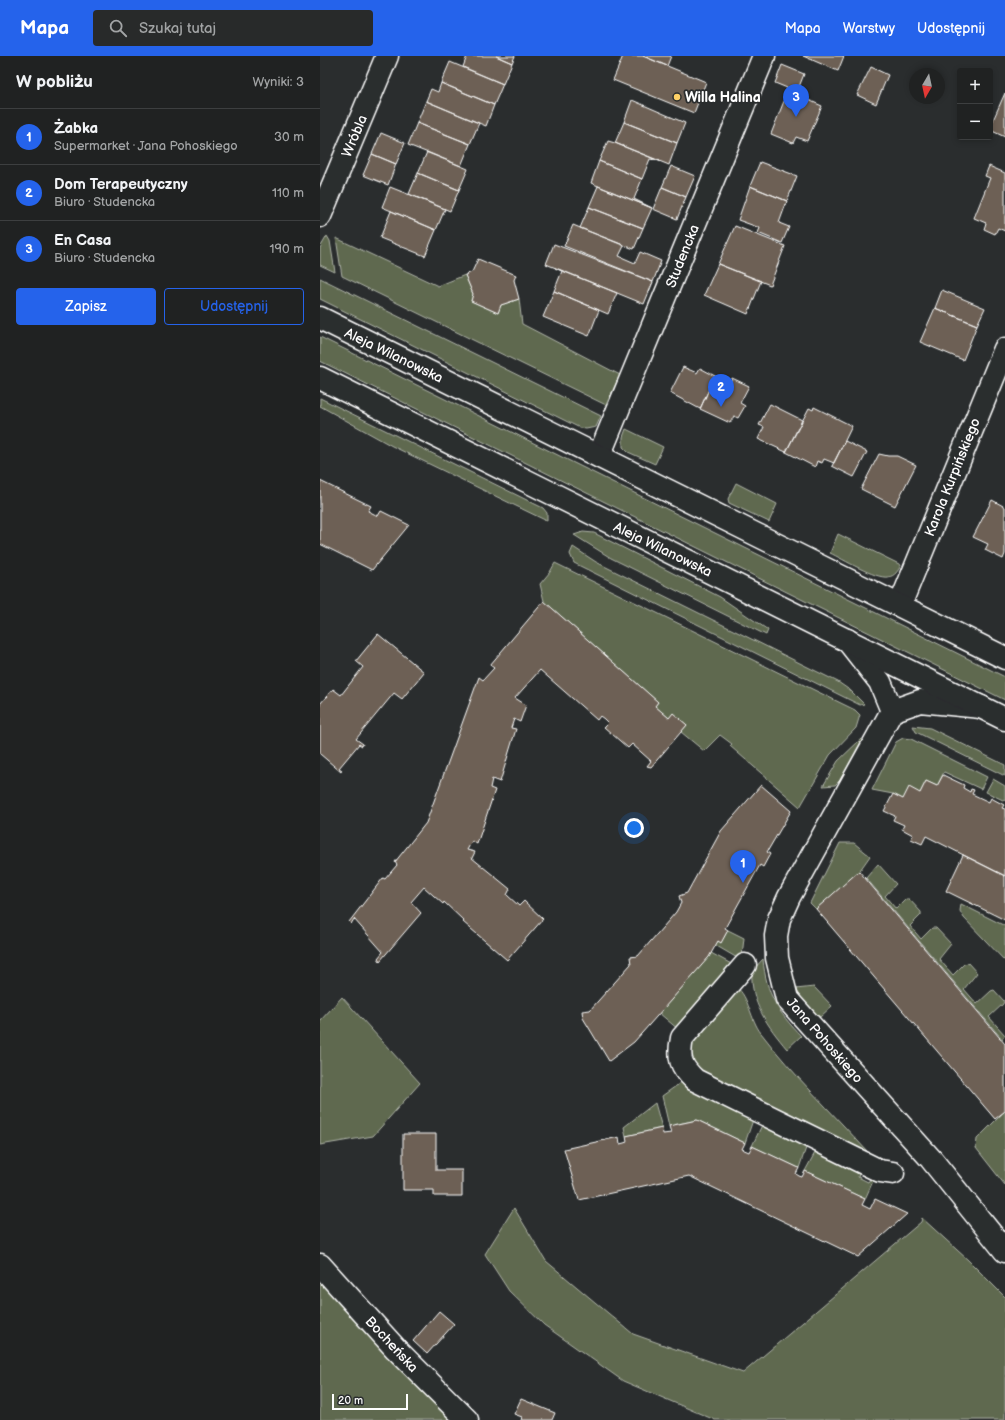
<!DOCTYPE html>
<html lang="pl">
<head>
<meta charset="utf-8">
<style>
  :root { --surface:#202222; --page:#282a2a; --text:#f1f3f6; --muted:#a2a4a5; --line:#3d3f40; --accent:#2563eb }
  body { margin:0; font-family:"Balsamiq Sans",sans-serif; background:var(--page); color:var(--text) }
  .controls { position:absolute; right:12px; top:12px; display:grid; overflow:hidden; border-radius:4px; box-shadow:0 2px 6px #0003 }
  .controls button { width:36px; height:36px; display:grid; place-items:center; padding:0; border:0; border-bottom:1px solid var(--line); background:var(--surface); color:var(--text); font:20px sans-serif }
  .compass { position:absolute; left:589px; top:12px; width:36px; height:36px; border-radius:50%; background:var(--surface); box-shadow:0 2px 6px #0003; rotate:189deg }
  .scale { position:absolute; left:12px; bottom:10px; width:76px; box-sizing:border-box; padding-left:4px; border:2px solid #fff; border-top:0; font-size:11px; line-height:14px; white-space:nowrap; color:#fff; -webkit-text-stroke:3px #2a2d2e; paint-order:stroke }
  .you { position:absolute; left:314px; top:772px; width:14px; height:14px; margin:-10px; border:3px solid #fff; border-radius:50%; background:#1a73e8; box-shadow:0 0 0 6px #1a73e833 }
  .badge { display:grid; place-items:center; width:26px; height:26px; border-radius:50%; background:var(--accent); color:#fff; font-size:13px; font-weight:700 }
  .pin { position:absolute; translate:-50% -33px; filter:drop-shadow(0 1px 2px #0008) }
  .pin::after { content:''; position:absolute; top:21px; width:14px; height:12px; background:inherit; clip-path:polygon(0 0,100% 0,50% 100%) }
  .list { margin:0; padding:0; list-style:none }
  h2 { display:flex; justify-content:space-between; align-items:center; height:52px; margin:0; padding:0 16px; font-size:17px }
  h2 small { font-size:13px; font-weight:400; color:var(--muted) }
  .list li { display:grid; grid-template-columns:26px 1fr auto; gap:12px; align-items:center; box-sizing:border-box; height:56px; padding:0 16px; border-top:1px solid var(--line) }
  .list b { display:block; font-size:15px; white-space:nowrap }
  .list p { margin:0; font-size:13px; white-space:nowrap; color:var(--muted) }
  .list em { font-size:13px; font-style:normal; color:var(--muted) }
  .actions { display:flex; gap:8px; padding:12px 16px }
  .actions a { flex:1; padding:9px 0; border:1px solid var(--accent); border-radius:4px; text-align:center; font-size:14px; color:var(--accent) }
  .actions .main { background:var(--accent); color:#fff }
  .icon { flex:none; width:22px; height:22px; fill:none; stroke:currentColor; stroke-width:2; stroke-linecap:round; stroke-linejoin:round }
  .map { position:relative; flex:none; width:685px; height:1364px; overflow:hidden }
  header { display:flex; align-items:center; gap:24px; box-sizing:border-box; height:56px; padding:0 20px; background:var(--accent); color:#fff }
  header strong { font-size:19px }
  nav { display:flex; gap:22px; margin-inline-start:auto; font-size:14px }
  .search { width:280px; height:36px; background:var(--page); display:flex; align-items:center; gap:10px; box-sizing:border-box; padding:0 14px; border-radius:4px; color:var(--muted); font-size:15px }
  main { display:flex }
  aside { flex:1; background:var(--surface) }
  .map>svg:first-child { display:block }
  .green { fill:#5f6950; stroke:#afb4a8 }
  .building { fill:#6d6154; stroke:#fff }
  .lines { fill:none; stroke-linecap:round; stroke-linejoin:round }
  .street-casing { stroke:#fff; stroke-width:25 }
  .secondary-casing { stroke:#fff; stroke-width:25 }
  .street { stroke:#2a2d2e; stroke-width:22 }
  .secondary { stroke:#2a2d2e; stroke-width:22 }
  .poi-dot { fill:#ffd166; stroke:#2a2d2e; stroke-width:1.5 }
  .labels { text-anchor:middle; stroke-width:3.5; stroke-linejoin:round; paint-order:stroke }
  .poi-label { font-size:14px; font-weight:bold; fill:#fff; stroke:#2a2d2e; text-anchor:start }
  .street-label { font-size:14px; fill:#fff; stroke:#2a2d2e }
</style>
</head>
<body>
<header>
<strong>Mapa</strong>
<div class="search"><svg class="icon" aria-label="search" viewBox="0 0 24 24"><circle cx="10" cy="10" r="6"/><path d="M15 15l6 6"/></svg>Szukaj tutaj</div>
<nav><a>Mapa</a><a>Warstwy</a><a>Udostępnij</a></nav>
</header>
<main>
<aside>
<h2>W pobliżu<small>Wyniki: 3</small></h2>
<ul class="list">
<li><span class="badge">1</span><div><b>Żabka</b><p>Supermarket · Jana Pohoskiego</p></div><em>30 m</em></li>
<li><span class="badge">2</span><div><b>Dom Terapeutyczny</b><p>Biuro · Studencka</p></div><em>110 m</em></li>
<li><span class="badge">3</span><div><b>En Casa</b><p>Biuro · Studencka</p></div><em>190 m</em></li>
</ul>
<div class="actions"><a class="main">Zapisz</a><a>Udostępnij</a></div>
</aside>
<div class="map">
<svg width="685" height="1364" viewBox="0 0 685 1364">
  <rect width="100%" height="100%" fill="#2a2d2e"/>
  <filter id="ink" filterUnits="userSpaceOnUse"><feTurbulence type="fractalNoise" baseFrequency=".025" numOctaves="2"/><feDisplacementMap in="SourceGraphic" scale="8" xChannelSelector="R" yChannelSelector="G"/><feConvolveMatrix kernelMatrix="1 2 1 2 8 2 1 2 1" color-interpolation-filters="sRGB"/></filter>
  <g filter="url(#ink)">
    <!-- green -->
    <path class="green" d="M 7,180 L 10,185 L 15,216 L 0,209 L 0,192 Z
      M 16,182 L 118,230 L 145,219 L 153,238 L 151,245 L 178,257 L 181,249 L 199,243 L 202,268 L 300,319 L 286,349 L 22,220 Z
      M 0,222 L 281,360 L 276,371 L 266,373 L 260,372 L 0,243 Z
      M 0,281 L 685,621 L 685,644 L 0,305 Z
      M 0,342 L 223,452 L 227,457 L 227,465 L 72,390 L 0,350 Z
      M 306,373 L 343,391 L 335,408 L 308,396 L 303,391 L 303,381 Z
      M 416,427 L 457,448 L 449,466 L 409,447 L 408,443 Z
      M 263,476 L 274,477 L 400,541 L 448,574 L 446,579 L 291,502 L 254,479 Z
      M 518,478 L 581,509 C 578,515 575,520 568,521 C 555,523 523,503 510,497 Z
      M 253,491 L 276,506 L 518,626 L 531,635 L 544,648 L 540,649 L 254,507 L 250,498 Z
      M 235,507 L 535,654 L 540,659 L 536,672 L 510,699 L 480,751 L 410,690 L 412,688 L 400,679 L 384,695 L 361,676 L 367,669 L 353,658 L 349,662 L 335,650 L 338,646 L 224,545 L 220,528 L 230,516 Z
      M 593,670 L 610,672 L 685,709 L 685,720 L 596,676 Z
      M 583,682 L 591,683 L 667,721 L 661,733 L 624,716 L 617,730 L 606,725 L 600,737 L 583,743 L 573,738 L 552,734 L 576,686 Z
      M 541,683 L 542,684 L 520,724 L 515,729 L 503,730 L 518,705 Z
      M 673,723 L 685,730 L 685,745 L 666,736 Z
      M 520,787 L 534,787 L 550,800 L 538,817 L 496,853 L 490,847 Z
      M 558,808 L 576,828 L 565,840 L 576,853 L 586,843 L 589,843 L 601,856 L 601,859 L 590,870 L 601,883 L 612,872 L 616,872 L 631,888 L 619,903 L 633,919 L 644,908 L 648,907 L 657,917 L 644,933 L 657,948 L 671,935 L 674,934 L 684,945 L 683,948 L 669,961 L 685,979 L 682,983 L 546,822 Z
      M 641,848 L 685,870 L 685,905 L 644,862 L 640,855 Z
      M 408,874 L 424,882 L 422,900 L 419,903 L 395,889 L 398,885 L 401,886 Z
      M 391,897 L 415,910 L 359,974 L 339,957 Z
      M 443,903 C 446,938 458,956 481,980 L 467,993 C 448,970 430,947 432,915 Z
      M 494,931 L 512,950 L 500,961 L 497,961 L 485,947 L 476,933 Z
      M 417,932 C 428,939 431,965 441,977 C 473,1019 512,1056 547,1095 L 546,1098 L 382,1020 L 368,1005 L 371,984 Z
      M 22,941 L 100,1027 L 53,1080 L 0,1089 L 0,965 Z
      M 363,1025 L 433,1064 L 425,1087 L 377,1064 L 349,1070 L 342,1040 Z
      M 335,1047 L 342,1072 L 306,1080 L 304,1071 Z
      M 685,1055 L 685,1129 L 656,1092 L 657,1083 Z
      M 443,1067 L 487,1089 L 479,1112 L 432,1090 Z
      M 497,1093 L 540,1115 L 538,1121 L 548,1126 L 551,1122 L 554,1123 L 545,1143 L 485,1115 Z
      M 194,1152 L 226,1205 L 313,1278 L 423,1317 L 601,1166 L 602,1162 L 648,1204 L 685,1241 L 685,1364 L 395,1364 L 303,1325 L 224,1269 L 189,1235 L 165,1198 Z
      M 0,1219 L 136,1364 L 0,1364 Z"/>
    <!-- building -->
    <path class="building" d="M 147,0 L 176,0 L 192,7 L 183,28 L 143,11 Z
      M 176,0 L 195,0 L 192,7 Z
      M 303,0 L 323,0 L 386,26 L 374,57 L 293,24 Z
      M 323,0 L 351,0 L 347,10 Z
      M 483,0 L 524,0 L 518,15 Z
      M 130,6 L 183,28 L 174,49 L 121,27 Z
      M 462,9 L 484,18 L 477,36 L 455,27 Z
      M 551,11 L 568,19 L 556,48 L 537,39 Z
      M 121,27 L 174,49 L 166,70 L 106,45 L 111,33 L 118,36 Z
      M 468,35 L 502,50 L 487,85 L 476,81 L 473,87 L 451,78 Z
      M 685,37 L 685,81 L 670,74 L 670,71 Z
      M 312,44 L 365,67 L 357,87 L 304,66 Z
      M 106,45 L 159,67 L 150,88 L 97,67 Z
      M 304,66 L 357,87 L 349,109 L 295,87 Z
      M 97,67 L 150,88 L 141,110 L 88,89 Z
      M 61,77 L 85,87 L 76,108 L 52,98 Z
      M 288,85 L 295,87 L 340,105 L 330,103 L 322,123 L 279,105 Z
      M 107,96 L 148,113 L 139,134 L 98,117 Z
      M 52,98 L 76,108 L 68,129 L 43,119 Z
      M 279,105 L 322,123 L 314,143 L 332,152 L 271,127 Z
      M 440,106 L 477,120 L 467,145 L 430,130 Z
      M 351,110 L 375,120 L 366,141 L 342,131 Z
      M 669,110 L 685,117 L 685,175 L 678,172 L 675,178 L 664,173 L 666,167 L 654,162 L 670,122 L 665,120 Z
      M 98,117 L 139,134 L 130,155 L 89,138 Z
      M 278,130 L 332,152 L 323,172 L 269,151 Z
      M 430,130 L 467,145 L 459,167 L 469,171 L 462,187 L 438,177 L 440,172 L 418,164 Z
      M 70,131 L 125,153 L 116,174 L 62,151 Z
      M 342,131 L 366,141 L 357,163 L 333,153 Z
      M 269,151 L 323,172 L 314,193 L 260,172 Z
      M 71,155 L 116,174 L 105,200 L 60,182 Z
      M 253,169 L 305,190 L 304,190 L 299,200 L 315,207 L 320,196 L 341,205 L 333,226 L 244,190 Z
      M 415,170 L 465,190 L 450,229 L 398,208 Z
      M 234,188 L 333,226 L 324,248 L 226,208 Z
      M 158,203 L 196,219 L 194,224 L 199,243 L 181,249 L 178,257 L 151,245 L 153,238 L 145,219 L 152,216 Z
      M 398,208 L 441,225 L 428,258 L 384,239 Z
      M 235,212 L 297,237 L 288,258 L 234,235 L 242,215 Z
      M 622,234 L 665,252 L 657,269 L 615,252 Z
      M 234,235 L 279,254 L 269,280 L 223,261 Z
      M 615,252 L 657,269 L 643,304 L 600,286 Z
      M 363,311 L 377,317 L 380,312 L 395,320 L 380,353 L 350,337 Z
      M 395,320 L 410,327 L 412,322 L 429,330 L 420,347 L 425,350 L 418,362 L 414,360 L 410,367 L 380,353 Z
      M 450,348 L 482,364 L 466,396 L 438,383 L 444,371 L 439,369 Z
      M 494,351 L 532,370 L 514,407 L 504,403 L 502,407 L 497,405 L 495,411 L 466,396 L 489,352 L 493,354 Z
      M 525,385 L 547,396 L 534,421 L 512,410 Z
      M 559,398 L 568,400 L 577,400 L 596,409 L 575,450 L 541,433 Z
      M 0,425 L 51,450 L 48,455 L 58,460 L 61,455 L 89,469 L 52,514 L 0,488 Z
      M 672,444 L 685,451 L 685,498 L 683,503 L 665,494 L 668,488 L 653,481 Z
      M 224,545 L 338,646 L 335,650 L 349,662 L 353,657 L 367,669 L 331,711 L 327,710 L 331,705 L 312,688 L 308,692 L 284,671 L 288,667 L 284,663 L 280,660 L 277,664 L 220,614 L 195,642 L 206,649 L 200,666 L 194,663 L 191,672 L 196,673 L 180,726 L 172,723 L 170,732 L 175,734 L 157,788 L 152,785 L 147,794 L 155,796 L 152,802 L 190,833 L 187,839 L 199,850 L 204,845 L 223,863 L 187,904 L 143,866 L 144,865 L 124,846 L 123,848 L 104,831 L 91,846 L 101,857 L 60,905 L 58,902 L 63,896 L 34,863 L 31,868 L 29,866 L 63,822 L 65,823 L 77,809 L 75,806 L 106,767 L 159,621 L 163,624 L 174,612 L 170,609 Z
      M 58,578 L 104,616 L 82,643 L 74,637 L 36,683 L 43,688 L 42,690 L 39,688 L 19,712 L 22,714 L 21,716 L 0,698 L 0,648 L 13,633 L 21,639 L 43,611 L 36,605 Z
      M 623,719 L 644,729 L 643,732 L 650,736 L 651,733 L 654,734 L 652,738 L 669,746 L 671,742 L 684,749 L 682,752 L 685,753 L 685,820 L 606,780 L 602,788 L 591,783 L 593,779 L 582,773 L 584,769 L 573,764 L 575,760 L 564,755 L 573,738 L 583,743 L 589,731 L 600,737 L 606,725 L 617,730 Z
      M 441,729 L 471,755 L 447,796 L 450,798 L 443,811 L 440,809 L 405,872 L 408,874 L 401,887 L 398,885 L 389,901 L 314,986 L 289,1005 L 263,962 L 262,955 L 270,954 L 311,908 L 310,901 L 318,900 L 356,856 L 361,847 L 359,840 L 367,837 L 401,775 Z
      M 643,799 L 685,820 L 685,864 L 626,835 Z
      M 539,815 L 685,988 L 685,1055 L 675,1063 L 496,853 Z
      M 377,1064 L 425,1087 L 422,1093 L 429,1096 L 432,1090 L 479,1112 L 476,1118 L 479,1120 L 482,1121 L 485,1115 L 545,1143 L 542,1149 L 550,1153 L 555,1143 L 587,1158 L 538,1201 L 369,1120 L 259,1144 L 244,1093 L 299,1081 L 300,1088 L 304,1087 L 307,1086 L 306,1080 L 342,1072 L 343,1078 L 351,1077 L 349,1070 Z
      M 83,1078 L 116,1078 L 116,1114 L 142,1114 L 142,1140 L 114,1140 L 114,1134 L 83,1134 Z
      M 119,1255 L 134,1268 L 107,1298 L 93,1285 Z
      M 201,1343 L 235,1357 L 232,1364 L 201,1364 L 202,1361 L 194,1358 Z"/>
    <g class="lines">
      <defs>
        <path id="street" d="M 0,160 L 67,0
          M 279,400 L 444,0
          M 580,549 L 685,293
          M 527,584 L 560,626 L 572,655 L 600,645 L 661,651
          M 572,655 L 469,841 L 459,863 L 456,880 L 457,902 L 467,943 L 611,1103 L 685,1195
          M 425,909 L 362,982 C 358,1002 360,1010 375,1024 L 560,1115 L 573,1117
          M 0,1209 L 76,1293 L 147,1364"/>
        <path id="secondary" d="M 0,262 L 685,602
          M 0,322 L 685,663"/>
      </defs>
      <!-- street casing -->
      <use href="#street" class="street-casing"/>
      <!-- secondary casing -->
      <use href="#secondary" class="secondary-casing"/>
      <!-- street -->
      <use href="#street" class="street"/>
      <!-- secondary -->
      <use href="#secondary" class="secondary"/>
    </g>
  </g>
  <!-- markers -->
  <circle class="poi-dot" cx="357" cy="41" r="4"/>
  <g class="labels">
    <!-- poi labels -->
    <g class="poi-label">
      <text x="365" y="46">Willa Halina</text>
    </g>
    <!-- street labels -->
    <g class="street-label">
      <text transform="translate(34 80) rotate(-67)" y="5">Wróbla</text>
      <text transform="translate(362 200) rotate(-68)" y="5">Studencka</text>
      <text transform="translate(74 299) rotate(26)" y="5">Aleja Wilanowska</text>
      <text transform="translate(632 421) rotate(-68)" y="5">Karola Kurpińskiego</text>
      <text transform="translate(343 493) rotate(26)" y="5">Aleja Wilanowska</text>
      <text transform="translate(505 984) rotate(49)" y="5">Jana Pohoskiego</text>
      <text transform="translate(72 1288) rotate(47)" y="5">Bocheńska</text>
    </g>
  </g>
</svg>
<div class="controls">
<button>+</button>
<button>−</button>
</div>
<svg class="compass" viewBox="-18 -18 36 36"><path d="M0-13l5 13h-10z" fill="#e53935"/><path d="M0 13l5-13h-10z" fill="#a2a4a5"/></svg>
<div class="scale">20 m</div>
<div class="you"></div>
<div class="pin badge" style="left:423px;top:827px">1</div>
<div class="pin badge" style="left:401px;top:351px">2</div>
<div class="pin badge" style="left:476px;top:61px">3</div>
</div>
</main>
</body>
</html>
